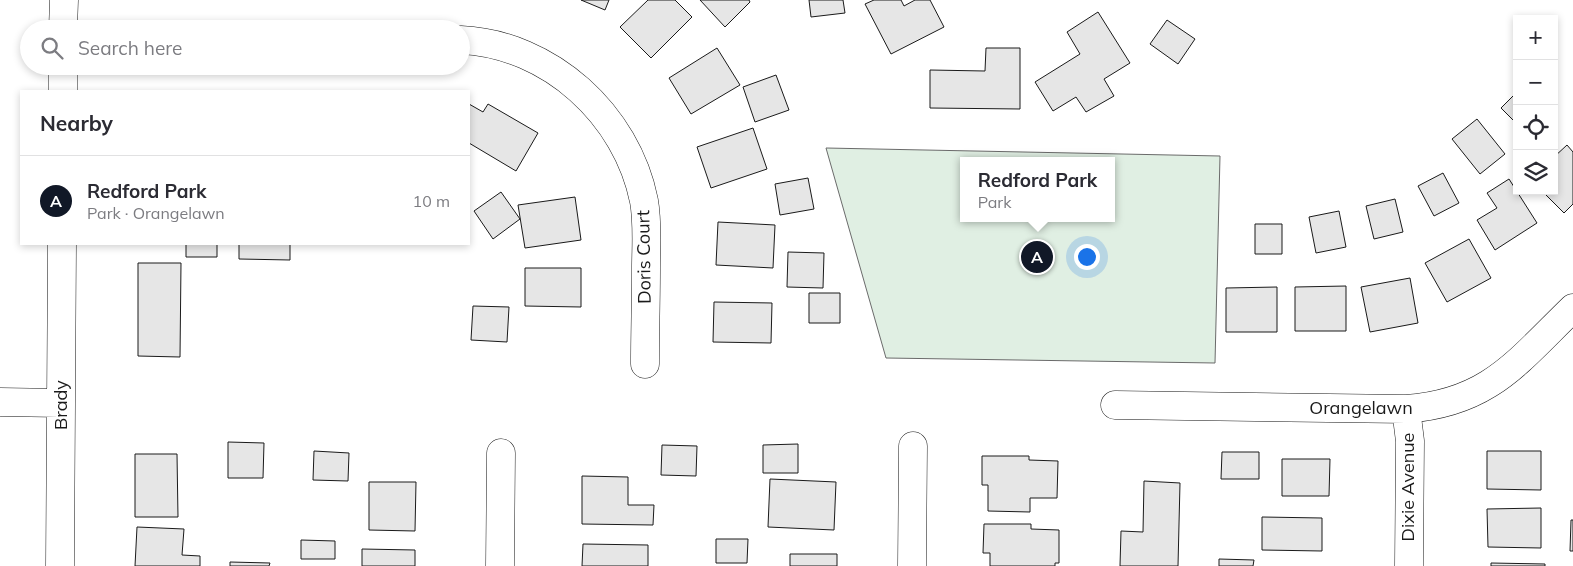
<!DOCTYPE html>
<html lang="en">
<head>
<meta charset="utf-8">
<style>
  :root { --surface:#fff; --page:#f2f2f3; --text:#2b2b33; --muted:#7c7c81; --line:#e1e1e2; --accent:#111827 }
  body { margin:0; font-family:Mulish,sans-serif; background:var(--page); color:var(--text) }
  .controls { position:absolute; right:15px; top:15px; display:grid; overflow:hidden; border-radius:0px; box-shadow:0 2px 8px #0003 }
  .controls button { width:45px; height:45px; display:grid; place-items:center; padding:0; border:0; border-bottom:1px solid var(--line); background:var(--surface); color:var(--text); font:25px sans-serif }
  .you { position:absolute; left:1086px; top:256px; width:18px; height:18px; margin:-12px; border:4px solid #fff; border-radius:50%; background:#1a73e8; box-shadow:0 0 0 8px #1a73e833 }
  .badge { display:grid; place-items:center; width:32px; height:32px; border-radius:50%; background:var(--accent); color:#fff; font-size:16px; font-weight:700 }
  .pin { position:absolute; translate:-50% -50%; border:2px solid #fff; box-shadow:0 1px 5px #0006 }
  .popup { position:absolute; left:960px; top:157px; width:155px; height:65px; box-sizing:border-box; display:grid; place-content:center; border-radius:0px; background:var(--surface); filter:drop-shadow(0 1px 4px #0005); font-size:16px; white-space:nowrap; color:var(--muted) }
  .popup b { font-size:19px; color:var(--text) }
  .popup::after { content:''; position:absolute; left:50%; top:100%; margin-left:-10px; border:10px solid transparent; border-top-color:var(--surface) }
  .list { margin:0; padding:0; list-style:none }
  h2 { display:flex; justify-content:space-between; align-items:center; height:65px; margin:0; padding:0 20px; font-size:21px }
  h2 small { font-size:16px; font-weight:400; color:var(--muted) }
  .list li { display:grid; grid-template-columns:32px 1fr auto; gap:15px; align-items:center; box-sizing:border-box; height:90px; padding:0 20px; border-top:1px solid var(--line) }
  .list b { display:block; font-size:19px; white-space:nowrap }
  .list p { margin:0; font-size:16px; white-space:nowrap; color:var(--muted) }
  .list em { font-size:16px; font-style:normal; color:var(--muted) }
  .icon { flex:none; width:28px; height:28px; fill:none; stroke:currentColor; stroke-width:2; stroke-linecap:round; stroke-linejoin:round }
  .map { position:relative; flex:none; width:1573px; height:566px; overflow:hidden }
  .search { position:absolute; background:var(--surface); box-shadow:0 2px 8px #0003; left:20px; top:20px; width:450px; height:55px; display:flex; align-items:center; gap:12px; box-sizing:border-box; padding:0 18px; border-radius:28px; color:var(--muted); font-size:19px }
  .panel { position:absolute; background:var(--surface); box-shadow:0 2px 8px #0003; left:20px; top:90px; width:450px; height:155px; border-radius:0px }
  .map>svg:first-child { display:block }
  .green { fill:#e0efe3; stroke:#6a6a6a; fill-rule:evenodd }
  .building { fill:#e6e6e6; stroke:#1a1a1a }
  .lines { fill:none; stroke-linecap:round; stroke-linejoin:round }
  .minor-casing { stroke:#1a1a1a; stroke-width:29 }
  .minor { stroke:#fff; stroke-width:28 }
  .labels { text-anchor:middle; stroke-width:4; stroke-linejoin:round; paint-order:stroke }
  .street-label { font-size:18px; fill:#1a1a1a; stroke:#fff }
</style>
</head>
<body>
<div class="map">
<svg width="1573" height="566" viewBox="0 0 1573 566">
  <rect width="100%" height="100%" fill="#fff"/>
  <!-- green -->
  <path class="green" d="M 826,148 L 1220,156 L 1215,363 L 886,358 ZM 963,161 L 1111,161 L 1111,218 L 963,218 Z"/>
  <!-- building -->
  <path class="building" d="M 581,0 L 609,0 L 605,10 Z
    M 648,0 L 675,0 L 692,17 L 651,58 L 620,27 Z
    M 700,0 L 749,0 L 750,2 L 725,27 Z
    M 809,0 L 843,0 L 845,13 L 811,17 Z
    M 874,0 L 901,0 L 904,6 L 915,0 L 930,0 L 944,27 L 891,54 L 865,4 Z
    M 1098,12 L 1130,63 L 1104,79 L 1114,96 L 1086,112 L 1076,97 L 1053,111 L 1035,82 L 1080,54 L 1067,32 Z
    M 1167,20 L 1195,39 L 1178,64 L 1150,44 Z
    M 717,48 L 740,85 L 691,114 L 669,78 Z
    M 986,48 L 1020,48 L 1020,109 L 930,108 L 930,70 L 985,71 Z
    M 776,75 L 789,110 L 755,122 L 743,87 Z
    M 1517,92 L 1517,124 L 1501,108 Z
    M 469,104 L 483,112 L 488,104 L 538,133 L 516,171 L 469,143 Z
    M 1477,119 L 1505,154 L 1480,174 L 1452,139 Z
    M 753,128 L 767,169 L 711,188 L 697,147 Z
    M 1567,145 L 1573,152 L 1573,204 L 1564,213 L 1542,191 L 1554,191 L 1554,157 Z
    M 1443,173 L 1459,203 L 1434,216 L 1418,186 Z
    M 808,178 L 814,209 L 780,215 L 775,184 Z
    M 1509,179 L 1537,223 L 1495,250 L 1477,220 L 1497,208 L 1487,193 Z
    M 501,192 L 520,219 L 493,239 L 474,211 Z
    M 575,197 L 581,240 L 525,248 L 518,205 Z
    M 1395,199 L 1403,232 L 1374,239 L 1366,206 Z
    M 1339,211 L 1346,247 L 1316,253 L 1309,217 Z
    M 718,222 L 775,225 L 773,268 L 716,265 Z
    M 1255,224 L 1282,224 L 1282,254 L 1255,254 Z
    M 1469,239 L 1491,278 L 1447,302 L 1425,263 Z
    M 186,244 L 217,244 L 217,257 L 186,257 Z
    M 239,244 L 290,244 L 290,260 L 239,259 Z
    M 788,252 L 824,253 L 823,288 L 787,287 Z
    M 138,263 L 181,263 L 180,357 L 138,356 Z
    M 525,268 L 581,268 L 581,307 L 525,306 Z
    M 1410,278 L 1418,323 L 1370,332 L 1361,287 Z
    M 1346,286 L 1346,331 L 1295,331 L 1295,287 Z
    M 1277,287 L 1277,332 L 1226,332 L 1226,288 Z
    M 809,293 L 840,293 L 840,323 L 809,323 Z
    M 714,302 L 772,303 L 771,343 L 713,342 Z
    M 473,306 L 509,307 L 507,342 L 471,340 Z
    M 228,442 L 264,443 L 263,478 L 228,478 Z
    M 798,444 L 798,473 L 763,473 L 763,445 Z
    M 662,445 L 697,446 L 696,476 L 661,475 Z
    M 314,451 L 349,453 L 348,481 L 313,480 Z
    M 1487,451 L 1541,451 L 1541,490 L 1487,489 Z
    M 1222,452 L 1259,452 L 1259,479 L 1221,479 Z
    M 135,454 L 177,454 L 178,517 L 135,517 Z
    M 982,456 L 1029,456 L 1029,460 L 1058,461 L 1057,498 L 1030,498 L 1030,512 L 988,511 L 988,485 L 982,485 Z
    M 1282,459 L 1330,459 L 1329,496 L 1282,496 Z
    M 582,476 L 628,477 L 628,505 L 654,505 L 653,525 L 582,524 Z
    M 770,479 L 836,482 L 834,530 L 768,527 Z
    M 1144,481 L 1180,483 L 1178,566 L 1120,566 L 1121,531 L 1143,532 Z
    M 369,482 L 416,482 L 415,531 L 369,530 Z
    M 1541,508 L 1541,548 L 1488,547 L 1487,509 Z
    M 1262,517 L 1322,518 L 1322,551 L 1262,550 Z
    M 1571,520 L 1573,520 L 1573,551 L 1570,551 Z
    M 984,524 L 1031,524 L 1031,529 L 1059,530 L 1059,563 L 1055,563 L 1055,566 L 990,566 L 990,553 L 983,553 Z
    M 137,527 L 184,529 L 182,555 L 200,556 L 200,566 L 135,566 Z
    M 716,539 L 748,539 L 747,563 L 716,563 Z
    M 301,540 L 335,541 L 335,559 L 301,559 Z
    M 583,544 L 648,545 L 648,566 L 582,566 Z
    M 362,549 L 415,550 L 415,566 L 362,566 Z
    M 790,554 L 837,554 L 837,566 L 790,566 Z
    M 1219,559 L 1254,560 L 1253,566 L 1219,566 Z
    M 230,562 L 270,563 L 269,566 L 230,566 Z
    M 1491,563 L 1545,564 L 1545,566 L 1491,566 Z"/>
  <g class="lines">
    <defs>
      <path id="minor" d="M 63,29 L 64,0
        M 461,40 C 550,44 627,115 644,201 C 648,223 646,246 646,269 C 646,301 645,332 645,364
        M 63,91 L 63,66
        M 0,402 L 61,403
        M 1115,405 L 1406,409 C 1489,403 1517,362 1573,308
        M 1406,409 L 1410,441 L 1409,566
        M 60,566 L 62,244
        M 500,566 L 501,453
        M 912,566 L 913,446"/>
    </defs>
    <!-- minor casing -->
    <use href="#minor" class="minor-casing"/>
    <!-- minor -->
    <use href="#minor" class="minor"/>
  </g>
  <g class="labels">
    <!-- street labels -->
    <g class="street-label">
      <text transform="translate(644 257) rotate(-91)" y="6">Doris Court</text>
      <text transform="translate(61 405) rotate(-90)" y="6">Brady</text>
      <text x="1361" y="414">Orangelawn</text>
      <text transform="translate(1408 487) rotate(-90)" y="6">Dixie Avenue</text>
    </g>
  </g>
</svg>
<div class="controls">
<button>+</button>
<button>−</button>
<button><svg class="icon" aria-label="locate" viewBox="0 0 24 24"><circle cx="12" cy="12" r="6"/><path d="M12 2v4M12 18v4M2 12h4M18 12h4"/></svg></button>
<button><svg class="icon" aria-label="layers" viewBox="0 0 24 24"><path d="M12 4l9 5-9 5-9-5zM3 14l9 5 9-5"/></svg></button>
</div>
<div class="you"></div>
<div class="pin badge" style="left:1037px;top:257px">A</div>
<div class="popup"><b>Redford Park</b>Park</div>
<div class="search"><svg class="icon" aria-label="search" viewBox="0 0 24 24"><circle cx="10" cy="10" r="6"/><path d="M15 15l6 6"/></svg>Search here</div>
<section class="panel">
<h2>Nearby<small></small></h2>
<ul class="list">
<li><span class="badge">A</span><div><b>Redford Park</b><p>Park · Orangelawn</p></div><em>10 m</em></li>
</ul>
</section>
</div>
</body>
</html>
